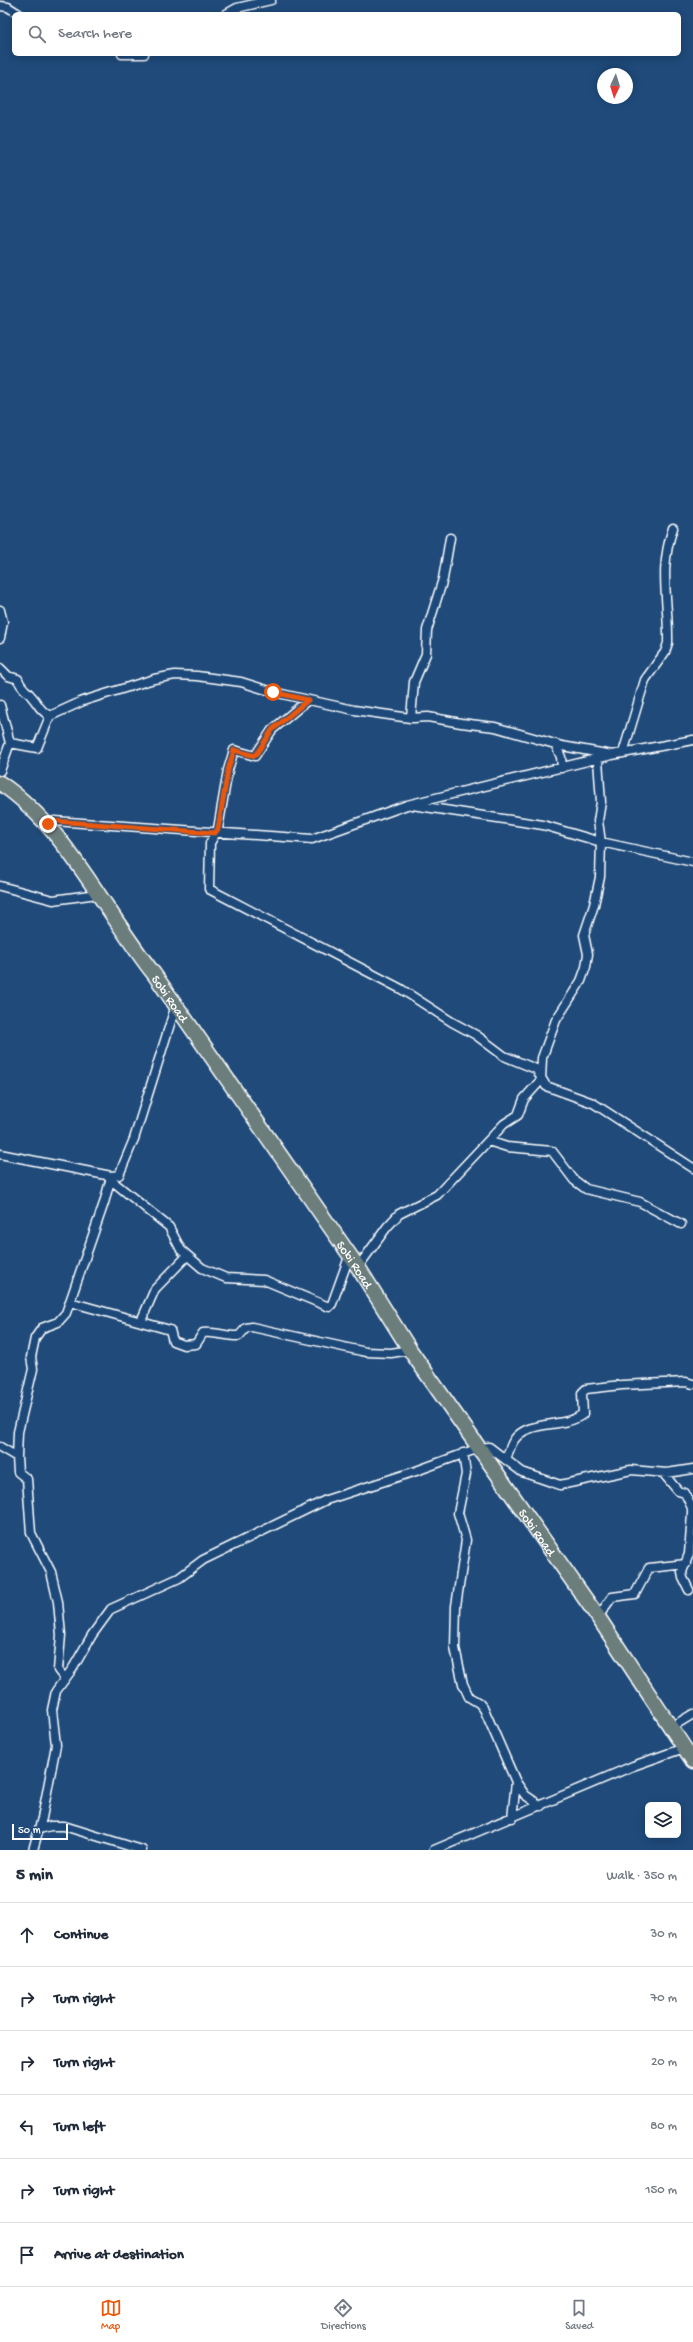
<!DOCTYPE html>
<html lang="en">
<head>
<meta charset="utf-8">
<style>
  :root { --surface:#fff; --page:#f2f2f3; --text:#1f2937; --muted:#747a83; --line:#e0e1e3; --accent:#ea580c }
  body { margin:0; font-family:"Gochi Hand",sans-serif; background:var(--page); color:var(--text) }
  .controls { position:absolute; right:12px; bottom:12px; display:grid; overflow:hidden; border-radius:6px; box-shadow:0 2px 10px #0003 }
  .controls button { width:36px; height:36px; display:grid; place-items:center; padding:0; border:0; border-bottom:1px solid var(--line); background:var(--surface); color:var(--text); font:20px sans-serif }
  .compass { position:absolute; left:597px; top:68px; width:36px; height:36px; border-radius:50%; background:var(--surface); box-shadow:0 2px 10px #0003; rotate:184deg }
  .scale { position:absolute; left:12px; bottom:10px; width:56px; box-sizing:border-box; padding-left:4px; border:2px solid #fff; border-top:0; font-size:11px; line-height:14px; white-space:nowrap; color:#fff; -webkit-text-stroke:3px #1f4a7a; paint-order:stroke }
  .stop { position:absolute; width:12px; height:12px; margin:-9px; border:3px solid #ea580c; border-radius:50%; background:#fff }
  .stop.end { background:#ea580c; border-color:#fff; box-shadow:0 1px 4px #0008 }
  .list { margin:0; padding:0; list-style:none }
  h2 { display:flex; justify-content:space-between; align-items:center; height:52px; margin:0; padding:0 16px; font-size:17px }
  h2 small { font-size:13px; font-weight:400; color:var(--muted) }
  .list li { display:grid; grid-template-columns:26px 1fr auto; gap:12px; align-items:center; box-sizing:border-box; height:64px; padding:0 16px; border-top:1px solid var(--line) }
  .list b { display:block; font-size:15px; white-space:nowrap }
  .list em { font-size:13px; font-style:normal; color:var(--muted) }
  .icon { flex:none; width:22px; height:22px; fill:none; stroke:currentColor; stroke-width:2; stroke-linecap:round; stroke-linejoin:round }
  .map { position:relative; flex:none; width:693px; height:1850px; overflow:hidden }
  .search { position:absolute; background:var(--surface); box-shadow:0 2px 10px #0003; left:12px; right:12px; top:12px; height:44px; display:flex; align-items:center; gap:10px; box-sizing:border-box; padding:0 14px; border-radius:6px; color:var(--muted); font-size:15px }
  .sheet { height:436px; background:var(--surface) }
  nav { display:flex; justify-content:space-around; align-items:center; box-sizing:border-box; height:56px; border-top:1px solid var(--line); background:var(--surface); font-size:11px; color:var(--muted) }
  nav a { display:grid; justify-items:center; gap:2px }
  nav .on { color:var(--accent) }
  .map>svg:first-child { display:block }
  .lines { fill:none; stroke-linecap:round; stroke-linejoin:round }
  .minor-casing { stroke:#fff; stroke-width:11 }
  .trunk-casing { stroke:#fff; stroke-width:17 }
  .minor { stroke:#1f4a7a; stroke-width:8 }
  .trunk { stroke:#6c7e7c; stroke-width:14 }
  .route { stroke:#ea580c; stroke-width:5 }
  .labels { text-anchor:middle; stroke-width:3; stroke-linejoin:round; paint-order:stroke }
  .street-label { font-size:13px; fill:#fff; stroke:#1f4a7a }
</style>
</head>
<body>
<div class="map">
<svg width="693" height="1850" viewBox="0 0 693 1850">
  <rect width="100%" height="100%" fill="#1f4a7a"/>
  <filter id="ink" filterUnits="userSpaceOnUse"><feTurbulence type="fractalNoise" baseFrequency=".025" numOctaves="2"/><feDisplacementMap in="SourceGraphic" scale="8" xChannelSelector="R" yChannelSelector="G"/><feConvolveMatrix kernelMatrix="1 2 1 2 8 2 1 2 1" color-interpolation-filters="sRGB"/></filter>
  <g filter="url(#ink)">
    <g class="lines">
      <defs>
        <path id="minor" d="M 0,6 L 8,7 L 19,14
          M 226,14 L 237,8 L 271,0
          M 122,54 L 144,54
          M 0,610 L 3,622 L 0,638
          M 0,668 L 8,676 L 18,679 C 21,689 27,690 32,697 C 40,706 38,709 50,716
          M 308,700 L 272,730 L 255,756 L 234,750 L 228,770 L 218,829 L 210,843 L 209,889 L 401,989 L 452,1022 L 476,1035 L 504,1056 L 536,1069 L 546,1086 L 593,1103 L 693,1168
          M 0,705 L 10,743
          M 416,718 L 411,718 L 414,682 L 426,654 L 427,630 L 443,579 L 450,538
          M 555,744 L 561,757 L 562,768
          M 623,753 L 645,680 L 665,652 L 668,643 C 669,599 658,572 673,528
          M 0,771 L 10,743 L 37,748 L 50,716 L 83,701 L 154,679 L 175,675 L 197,676 L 241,682 L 273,692 L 354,710 L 410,718 L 428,717 L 461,723 L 495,727 L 562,746 L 612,755
          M 412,805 L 543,825 L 601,842 L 693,862
          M 48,824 L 54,821 L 312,839 L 407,805 L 612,755 L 693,740
          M 0,886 L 53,900 L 97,894
          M 488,1141 L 507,1147 L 552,1151 L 574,1180 L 586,1189 L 640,1202 L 681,1224
          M 0,1154 L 111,1176 L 119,1175 L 134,1139 L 176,1005
          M 111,1180 L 169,1227 L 181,1250 L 202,1268 L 226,1278 L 264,1280 L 329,1307 L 332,1304 L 349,1257
          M 358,1267 L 387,1227 L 399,1214 L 437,1195 L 504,1124 L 518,1115 L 524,1099 L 541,1080 L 542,1058 L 556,1020 L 581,981 L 586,967 L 588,954 L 584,935 L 594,905 L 600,877 L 601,842 L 598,821 L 601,802 L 598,760
          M 70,1302 L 170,1330 L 173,1341 L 184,1345 L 196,1344 L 203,1333 C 215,1331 227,1337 239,1336 L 246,1328 L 252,1327 L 366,1352 L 391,1353 L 410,1350
          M 141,1321 L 155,1289 L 187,1256
          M 0,1447 L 17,1457 L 18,1472 L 27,1479 L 31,1533 L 51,1572 L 58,1602 L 61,1635 L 58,1670 L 65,1679
          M 463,1453 L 466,1474 L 458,1513 L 466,1540 L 456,1606 L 455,1648 L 463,1684 L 469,1697 L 479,1703 L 484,1709 L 516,1782 L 525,1795 L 541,1806
          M 17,1457 L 18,1432 L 33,1369 L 31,1357 L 35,1338 L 42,1328 L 58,1322 L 66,1313 L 104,1203 L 111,1177
          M 506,1460 C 508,1454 510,1446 514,1440 C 528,1419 564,1429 583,1414 L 582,1393 L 586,1389 L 622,1385 L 686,1382 L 693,1384
          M 663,1473 L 678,1491 L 685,1493 L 692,1508 L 692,1514 L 689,1554 L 682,1572 L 683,1578 L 689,1590
          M 598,1617 L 612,1597 L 635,1594 L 649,1568 L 686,1564
          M 670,1728 L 693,1714
          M 512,1818 L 516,1782
          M 39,1829 L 51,1826 L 64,1826 L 142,1850
          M 33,1850 L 42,1818 L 56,1745 L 52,1710 L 56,1691 L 73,1668 L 92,1635 L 111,1609 L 179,1578 L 203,1560 L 326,1500 L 416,1471 L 479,1448 L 489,1447 L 522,1472 L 560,1485 L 631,1470 L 667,1473 L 693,1469
          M 434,1850 L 633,1766 L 684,1748"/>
        <g id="trunk">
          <path id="s1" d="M 0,783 C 67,828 104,911 154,974 L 358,1267 L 410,1350 L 598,1617 L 693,1761"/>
        </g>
      </defs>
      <!-- minor casing -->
      <use href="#minor" class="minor-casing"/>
      <!-- trunk casing -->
      <use href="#trunk" class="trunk-casing"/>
      <!-- minor -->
      <use href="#minor" class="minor"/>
      <!-- trunk -->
      <use href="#trunk" class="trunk"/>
    </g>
  </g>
  <g class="lines" filter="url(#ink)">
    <!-- route -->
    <path class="route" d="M 48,824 L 54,821 L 215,833 L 218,829 L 228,770 L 234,750 L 255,756 L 272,730 L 308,700 L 273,692"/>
  </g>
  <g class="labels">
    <!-- street labels -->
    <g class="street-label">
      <text dy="5" stroke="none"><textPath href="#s1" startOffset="276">Sobi Road</textPath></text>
      <text dy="5" stroke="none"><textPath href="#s1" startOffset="600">Sobi Road</textPath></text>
      <text dy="5" stroke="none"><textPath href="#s1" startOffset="924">Sobi Road</textPath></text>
    </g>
  </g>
</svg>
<div class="controls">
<button><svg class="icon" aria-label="layers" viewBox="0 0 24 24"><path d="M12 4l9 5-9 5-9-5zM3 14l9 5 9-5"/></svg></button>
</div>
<svg class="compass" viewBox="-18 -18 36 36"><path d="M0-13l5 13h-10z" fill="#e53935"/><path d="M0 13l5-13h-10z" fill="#747a83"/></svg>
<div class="scale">50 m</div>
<div class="stop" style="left:273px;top:692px"></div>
<div class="stop end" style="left:48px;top:824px"></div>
<div class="search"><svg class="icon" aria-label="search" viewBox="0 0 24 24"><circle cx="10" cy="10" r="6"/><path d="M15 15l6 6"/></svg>Search here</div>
</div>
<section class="sheet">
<h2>5 min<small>Walk · 350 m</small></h2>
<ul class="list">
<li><svg class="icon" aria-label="ahead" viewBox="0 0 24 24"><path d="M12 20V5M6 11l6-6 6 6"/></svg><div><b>Continue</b></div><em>30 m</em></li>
<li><svg class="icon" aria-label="right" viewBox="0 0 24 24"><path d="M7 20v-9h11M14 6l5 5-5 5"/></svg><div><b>Turn right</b></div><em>70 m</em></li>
<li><svg class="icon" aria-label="right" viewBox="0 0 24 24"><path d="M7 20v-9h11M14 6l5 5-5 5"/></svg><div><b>Turn right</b></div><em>20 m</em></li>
<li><svg class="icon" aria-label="left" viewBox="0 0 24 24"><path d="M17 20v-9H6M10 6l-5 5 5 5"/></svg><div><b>Turn left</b></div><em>80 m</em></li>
<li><svg class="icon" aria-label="right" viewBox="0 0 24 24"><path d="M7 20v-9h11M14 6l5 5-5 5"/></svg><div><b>Turn right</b></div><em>150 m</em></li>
<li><svg class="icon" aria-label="arrive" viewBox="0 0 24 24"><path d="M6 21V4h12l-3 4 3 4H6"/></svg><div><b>Arrive at destination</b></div></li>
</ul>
</section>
<nav>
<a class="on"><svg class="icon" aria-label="map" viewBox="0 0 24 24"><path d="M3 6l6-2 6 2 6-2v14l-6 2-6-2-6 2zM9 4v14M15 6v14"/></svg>Map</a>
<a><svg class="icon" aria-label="directions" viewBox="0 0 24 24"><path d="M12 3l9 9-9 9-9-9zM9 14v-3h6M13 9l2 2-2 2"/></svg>Directions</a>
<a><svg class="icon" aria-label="saved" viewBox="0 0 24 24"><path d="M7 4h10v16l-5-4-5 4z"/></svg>Saved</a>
</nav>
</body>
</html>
